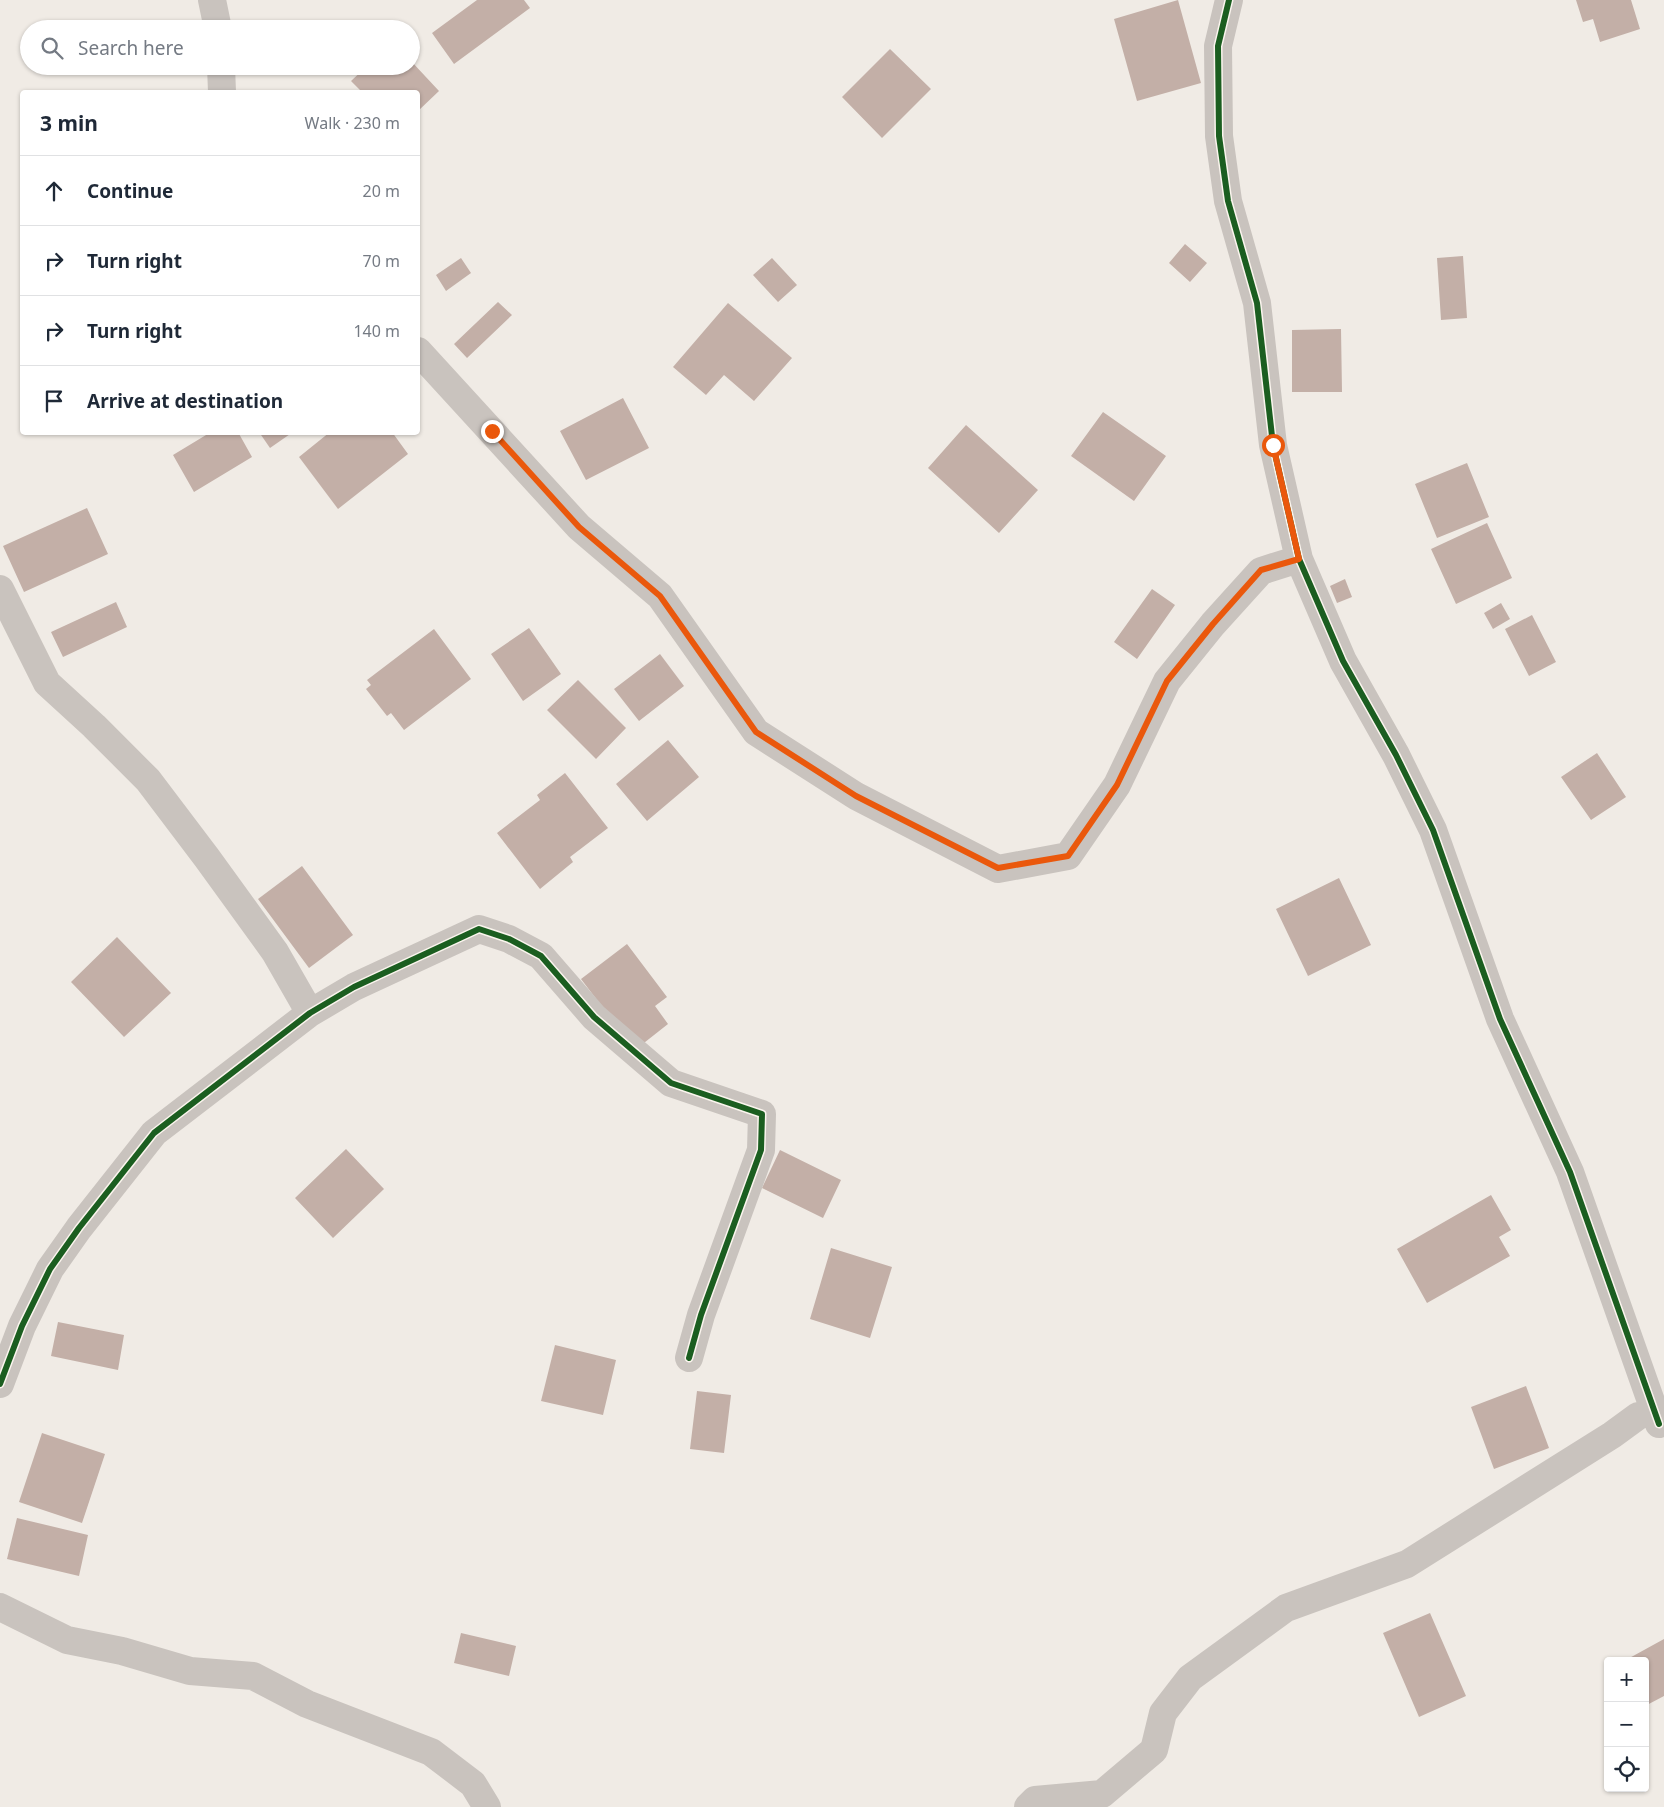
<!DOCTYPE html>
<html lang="en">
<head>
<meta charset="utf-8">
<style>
  :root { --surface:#fff; --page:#f6f6f7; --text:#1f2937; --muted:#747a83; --line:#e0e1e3 }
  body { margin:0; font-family:"Noto Sans",sans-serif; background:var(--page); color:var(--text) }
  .controls { position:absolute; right:15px; bottom:15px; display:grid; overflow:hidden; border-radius:5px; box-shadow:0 1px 4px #0004 }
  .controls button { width:45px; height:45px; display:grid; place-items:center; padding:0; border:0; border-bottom:1px solid var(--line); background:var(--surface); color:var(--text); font:25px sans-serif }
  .stop { position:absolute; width:15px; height:15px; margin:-11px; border:4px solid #ea580c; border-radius:50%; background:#fff }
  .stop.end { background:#ea580c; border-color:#fff; box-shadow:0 1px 5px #0008 }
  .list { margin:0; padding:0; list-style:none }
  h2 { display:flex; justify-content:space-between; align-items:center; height:65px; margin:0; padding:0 20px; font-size:21px }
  h2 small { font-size:16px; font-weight:400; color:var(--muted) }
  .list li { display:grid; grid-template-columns:32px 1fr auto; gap:15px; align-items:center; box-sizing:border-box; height:70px; padding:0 20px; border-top:1px solid var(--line) }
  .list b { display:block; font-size:19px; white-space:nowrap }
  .list em { font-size:16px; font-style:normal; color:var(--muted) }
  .icon { flex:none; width:28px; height:28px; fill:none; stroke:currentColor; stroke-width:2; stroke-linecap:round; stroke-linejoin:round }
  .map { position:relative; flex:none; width:1664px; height:1807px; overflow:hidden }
  .search { position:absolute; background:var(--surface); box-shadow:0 1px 4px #0004; left:20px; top:20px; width:400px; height:55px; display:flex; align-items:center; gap:12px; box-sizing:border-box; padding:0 18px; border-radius:28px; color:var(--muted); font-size:19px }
  .panel { position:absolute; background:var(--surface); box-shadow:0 1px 4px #0004; left:20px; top:90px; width:400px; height:345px; border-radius:5px }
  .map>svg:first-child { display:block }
  .building { fill:#c3afa7 }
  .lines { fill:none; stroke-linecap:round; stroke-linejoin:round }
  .minor { stroke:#c9c3be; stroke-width:28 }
  .cycleway-casing { stroke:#fbf5ee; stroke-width:9 }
  .cycleway { stroke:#1b5e20; stroke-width:6 }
  .route { stroke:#ea580c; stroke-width:6 }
</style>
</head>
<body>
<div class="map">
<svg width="1664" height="1807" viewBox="0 0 1664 1807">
  <rect width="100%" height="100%" fill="#f0ebe5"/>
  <!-- building -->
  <path class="building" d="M 477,0 L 524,0 L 530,8 L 454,64 L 432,33 Z
    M 1178,0 L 1201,83 L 1137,101 L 1114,19 Z
    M 1576,0 L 1631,0 L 1640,29 L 1600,42 L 1593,19 L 1583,22 Z
    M 890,49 L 931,89 L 882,138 L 842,97 Z
    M 411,61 L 439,91 L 418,111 L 418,92 L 362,92 L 351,81 L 367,66 L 411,66 Z
    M 1185,244 L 1207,263 L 1190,282 L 1169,263 Z
    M 1463,256 L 1467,318 L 1441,320 L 1437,258 Z
    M 461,258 L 471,273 L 446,291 L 436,275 Z
    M 772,258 L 797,285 L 778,302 L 753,275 Z
    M 498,302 L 512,315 L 467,358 L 454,344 Z
    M 728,303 L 792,358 L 754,401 L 724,375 L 706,395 L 673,367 Z
    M 1341,329 L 1342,392 L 1292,392 L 1292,330 Z
    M 623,398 L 649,448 L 586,480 L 560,431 Z
    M 1103,412 L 1166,456 L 1134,501 L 1071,456 Z
    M 966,425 L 1038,490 L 999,533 L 928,468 Z
    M 211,432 L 238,432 L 252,457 L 194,492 L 173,455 Z
    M 259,432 L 293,432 L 270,448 Z
    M 330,432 L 392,432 L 408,454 L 338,509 L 299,457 Z
    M 1467,463 L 1489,517 L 1437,538 L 1415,484 Z
    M 87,508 L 108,554 L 24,592 L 3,546 Z
    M 1487,523 L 1512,578 L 1456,604 L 1431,549 Z
    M 1345,579 L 1352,597 L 1337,603 L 1330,586 Z
    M 1152,589 L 1175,605 L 1137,659 L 1114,642 Z
    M 116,602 L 127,627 L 63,657 L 51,632 Z
    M 1501,603 L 1510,619 L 1493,629 L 1484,613 Z
    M 1532,615 L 1556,662 L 1529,676 L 1505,629 Z
    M 529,628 L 561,674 L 523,701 L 491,654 Z
    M 434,629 L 471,679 L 404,730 L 391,713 L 387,716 L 366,689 L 371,685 L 367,680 Z
    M 660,654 L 684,686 L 639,721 L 614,689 Z
    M 578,680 L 626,728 L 596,759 L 547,710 Z
    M 668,740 L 699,777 L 647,821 L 616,784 Z
    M 1597,753 L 1626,797 L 1591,820 L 1561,777 Z
    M 565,773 L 608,828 L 570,857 L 573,862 L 540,889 L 497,833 L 540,800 L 537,795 Z
    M 302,866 L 353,935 L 309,968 L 258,899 Z
    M 1339,878 L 1371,945 L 1308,976 L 1276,909 Z
    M 117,937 L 171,993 L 124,1037 L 71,982 Z
    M 627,944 L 667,997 L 655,1006 L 668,1024 L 635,1050 L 581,979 Z
    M 346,1149 L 384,1189 L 333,1238 L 295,1198 Z
    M 780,1150 L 841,1180 L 823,1218 L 762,1188 Z
    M 1491,1195 L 1511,1230 L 1499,1237 L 1510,1256 L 1427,1303 L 1397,1249 Z
    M 831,1248 L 892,1267 L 870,1338 L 810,1319 Z
    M 58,1322 L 124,1335 L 118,1370 L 51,1356 Z
    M 555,1345 L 616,1360 L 603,1415 L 541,1401 Z
    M 1526,1386 L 1549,1448 L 1494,1469 L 1471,1407 Z
    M 697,1391 L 731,1395 L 724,1453 L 690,1449 Z
    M 42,1433 L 105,1454 L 82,1523 L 19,1502 Z
    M 17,1518 L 88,1535 L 79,1576 L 7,1559 Z
    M 1430,1613 L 1466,1696 L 1419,1717 L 1383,1633 Z
    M 461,1633 L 516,1646 L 509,1676 L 454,1663 Z
    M 1664,1639 L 1664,1696 L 1645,1706 L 1645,1661 L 1624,1661 Z"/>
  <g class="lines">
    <!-- minor -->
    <path class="minor" d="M 212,0 L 218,29
      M 1229,0 L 1218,46 L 1219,136 L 1228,201 L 1257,303 L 1273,445 L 1299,559 L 1343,661 L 1396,755 L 1433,830 L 1500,1019 L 1570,1172 L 1659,1424
      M 221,66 L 222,92
      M 418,351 L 579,527 L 660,596 L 756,732 L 856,796 L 998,869 L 1068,856 L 1117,785 L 1167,681 L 1213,624 L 1261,571 L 1299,559
      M 0,589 L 47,683 L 94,726 L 148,780 L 207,858 L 275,952 L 310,1013
      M 0,1384 L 22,1326 L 50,1269 L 79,1228 L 154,1133 L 310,1013 L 354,987 L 479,929 L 509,939 L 541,956 L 594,1017 L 671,1083 L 762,1114 L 761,1150 L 701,1315 L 689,1358
      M 0,1607 L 67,1640 L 122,1651 L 190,1671 L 253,1676 L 307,1704 L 431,1752 L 473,1784 L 487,1807
      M 1028,1807 L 1035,1800 L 1102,1794 L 1154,1750 L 1163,1713 L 1190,1678 L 1286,1608 L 1407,1564 L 1612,1435 L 1638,1416"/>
    <defs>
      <path id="cycleway" d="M 1229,0 L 1218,46 L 1219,136 L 1228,201 L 1257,303 L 1273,445 L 1299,559 L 1343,661 L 1396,755 L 1433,830 L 1500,1019 L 1570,1172 L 1659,1424
        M 0,1384 L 22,1326 L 50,1269 L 79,1228 L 154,1133 L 310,1013 L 354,987 L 479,929 L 509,939 L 541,956 L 594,1017 L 671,1083 L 762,1114 L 761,1150 L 701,1315 L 689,1358"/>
    </defs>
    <!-- cycleway casing -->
    <use href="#cycleway" class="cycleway-casing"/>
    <!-- cycleway -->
    <use href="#cycleway" class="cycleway"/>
  </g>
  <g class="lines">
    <!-- route -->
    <path class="route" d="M 492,431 L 579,527 L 660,596 L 756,732 L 856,796 L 998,868 L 1068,856 L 1117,785 L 1167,681 L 1213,624 L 1261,570 L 1299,559 L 1273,445"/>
  </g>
</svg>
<div class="controls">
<button>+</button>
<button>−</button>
<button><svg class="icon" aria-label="locate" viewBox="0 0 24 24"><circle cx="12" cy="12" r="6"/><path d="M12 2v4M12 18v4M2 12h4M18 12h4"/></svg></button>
</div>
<div class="stop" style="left:1273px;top:445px"></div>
<div class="stop end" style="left:492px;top:431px"></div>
<div class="search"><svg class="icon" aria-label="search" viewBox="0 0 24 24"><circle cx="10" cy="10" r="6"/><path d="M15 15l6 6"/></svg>Search here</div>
<section class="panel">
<h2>3 min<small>Walk · 230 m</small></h2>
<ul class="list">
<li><svg class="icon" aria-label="ahead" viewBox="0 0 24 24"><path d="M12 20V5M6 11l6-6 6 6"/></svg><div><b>Continue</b></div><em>20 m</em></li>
<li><svg class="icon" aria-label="right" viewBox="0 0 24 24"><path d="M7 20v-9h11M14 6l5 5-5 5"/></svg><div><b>Turn right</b></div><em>70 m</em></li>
<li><svg class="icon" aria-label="right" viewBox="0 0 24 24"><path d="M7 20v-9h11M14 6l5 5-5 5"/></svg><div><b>Turn right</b></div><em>140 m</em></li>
<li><svg class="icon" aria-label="arrive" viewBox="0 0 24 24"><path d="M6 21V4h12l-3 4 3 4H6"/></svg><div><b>Arrive at destination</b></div></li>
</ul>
</section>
</div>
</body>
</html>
